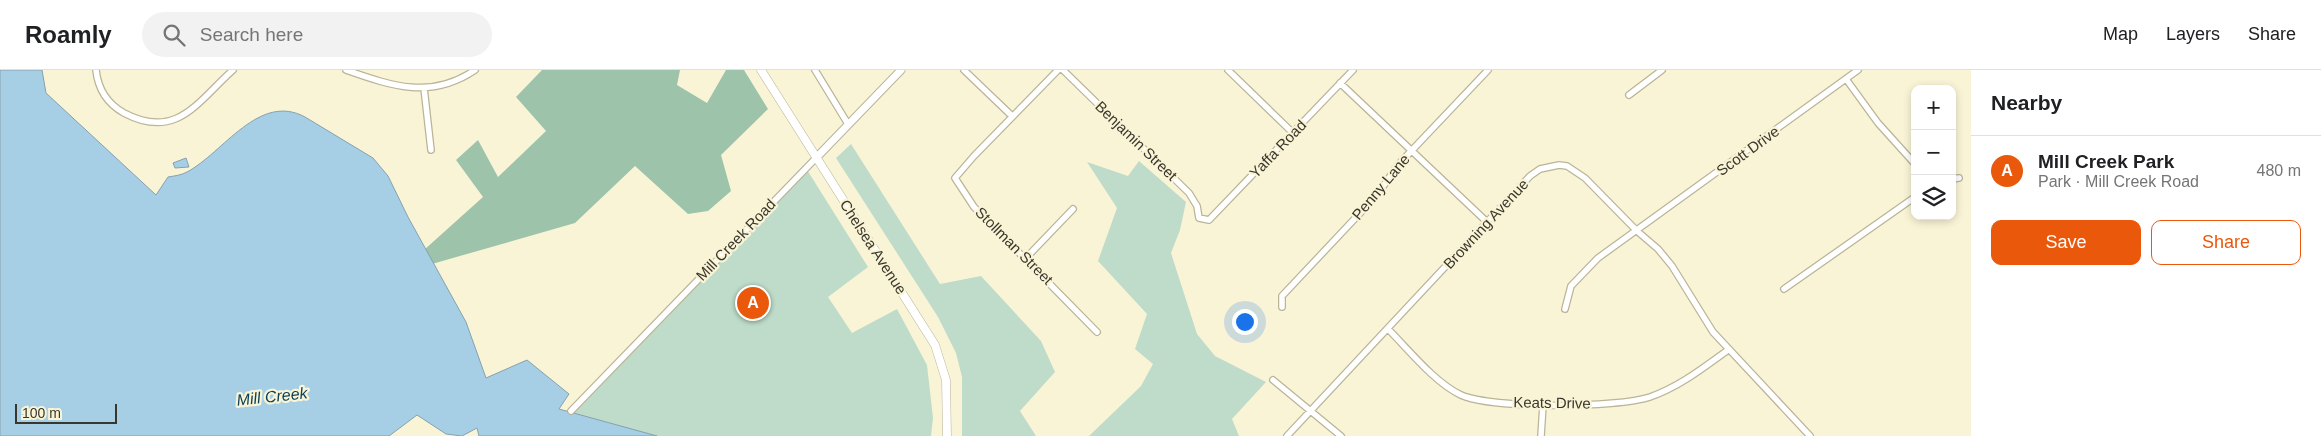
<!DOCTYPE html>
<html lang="en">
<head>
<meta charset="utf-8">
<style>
  :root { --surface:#fff; --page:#f2f2f2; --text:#202124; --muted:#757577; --line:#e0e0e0; --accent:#ea580c }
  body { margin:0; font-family:Arial,sans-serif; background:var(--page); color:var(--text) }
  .controls { position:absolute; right:15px; top:15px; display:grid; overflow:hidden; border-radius:10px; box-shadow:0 2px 8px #0003 }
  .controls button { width:45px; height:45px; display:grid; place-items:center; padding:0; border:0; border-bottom:1px solid var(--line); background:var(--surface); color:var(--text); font:25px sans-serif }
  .scale { position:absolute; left:15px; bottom:12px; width:102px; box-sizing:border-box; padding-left:5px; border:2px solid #39372b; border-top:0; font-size:14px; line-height:18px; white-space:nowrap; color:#39372b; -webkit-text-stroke:4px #faf4d7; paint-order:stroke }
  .you { position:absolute; left:1244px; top:251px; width:18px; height:18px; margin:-12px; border:4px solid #fff; border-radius:50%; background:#1a73e8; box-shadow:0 0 0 8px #1a73e833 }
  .badge { display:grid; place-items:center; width:32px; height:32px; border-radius:50%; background:var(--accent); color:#fff; font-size:16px; font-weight:700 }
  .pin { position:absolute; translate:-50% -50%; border:2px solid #fff; box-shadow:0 1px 5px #0006 }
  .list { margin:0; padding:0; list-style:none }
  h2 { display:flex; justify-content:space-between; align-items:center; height:65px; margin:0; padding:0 20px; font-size:21px }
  h2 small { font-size:16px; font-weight:400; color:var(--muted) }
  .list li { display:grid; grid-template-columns:32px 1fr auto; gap:15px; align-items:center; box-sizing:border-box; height:70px; padding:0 20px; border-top:1px solid var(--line) }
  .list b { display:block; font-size:19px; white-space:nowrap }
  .list p { margin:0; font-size:16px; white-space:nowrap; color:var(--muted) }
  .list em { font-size:16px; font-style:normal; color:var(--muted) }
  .actions { display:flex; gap:10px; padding:15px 20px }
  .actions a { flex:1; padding:11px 0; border:1px solid var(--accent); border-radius:10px; text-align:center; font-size:18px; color:var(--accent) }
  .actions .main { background:var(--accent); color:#fff }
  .icon { flex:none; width:28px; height:28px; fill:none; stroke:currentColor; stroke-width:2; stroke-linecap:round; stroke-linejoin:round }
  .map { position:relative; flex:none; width:1971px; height:366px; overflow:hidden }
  header { display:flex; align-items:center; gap:30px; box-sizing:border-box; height:70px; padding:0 25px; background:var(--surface); border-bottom:1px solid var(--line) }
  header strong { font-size:24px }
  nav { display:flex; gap:28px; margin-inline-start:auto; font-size:18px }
  .search { width:350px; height:45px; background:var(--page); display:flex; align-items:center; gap:12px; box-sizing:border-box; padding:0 18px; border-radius:28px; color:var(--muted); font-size:19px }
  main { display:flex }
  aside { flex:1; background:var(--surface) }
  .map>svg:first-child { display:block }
  .green { fill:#bedcc9 }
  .forest { fill:#9dc3ab }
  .water { fill:#a6cfe6; stroke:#85a1ae }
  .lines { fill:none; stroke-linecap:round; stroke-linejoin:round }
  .minor-casing { stroke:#bab498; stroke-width:8 }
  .tertiary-casing { stroke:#bab498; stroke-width:9 }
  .secondary-casing { stroke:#bab498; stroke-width:9 }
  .minor { stroke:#fff; stroke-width:5.5 }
  .tertiary { stroke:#fff; stroke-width:7 }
  .secondary { stroke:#fff; stroke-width:8 }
  .labels { text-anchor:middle; stroke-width:4.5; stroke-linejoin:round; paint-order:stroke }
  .street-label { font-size:15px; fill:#39372b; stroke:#faf4d7 }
  .water-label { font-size:16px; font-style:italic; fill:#0b4159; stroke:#faf4d7 }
</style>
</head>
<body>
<header>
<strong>Roamly</strong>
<div class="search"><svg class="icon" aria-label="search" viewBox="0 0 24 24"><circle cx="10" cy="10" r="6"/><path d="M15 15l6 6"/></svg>Search here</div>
<nav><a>Map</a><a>Layers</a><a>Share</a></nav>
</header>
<main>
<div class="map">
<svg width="1971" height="366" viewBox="0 0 1971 366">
  <rect width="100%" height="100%" fill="#faf4d7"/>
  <!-- green -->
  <path class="green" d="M 851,74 L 940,214 L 981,206 L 1041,271 L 1055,302 L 1020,341 L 1036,366 L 962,366 L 962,307 L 956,283 L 938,247 L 836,88 Z
    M 1139,91 L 1186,132 L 1180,160 L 1171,183 L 1197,264 L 1215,286 L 1266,312 L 1232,349 L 1239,366 L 1089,366 L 1141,316 L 1153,294 L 1135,279 L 1147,244 L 1098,191 L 1117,138 L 1087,92 L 1128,106 Z
    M 804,95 L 868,197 L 828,227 L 852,263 L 897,239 L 927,295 L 933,348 L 931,366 L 624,366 L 566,344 Z"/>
  <!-- forest -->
  <path class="forest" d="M 542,0 L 680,0 L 677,15 L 707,33 L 726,0 L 744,0 L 768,39 L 721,85 L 731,121 L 708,141 L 688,144 L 635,96 L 575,153 L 432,194 L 424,180 L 483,127 L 456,90 L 478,70 L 498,107 L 546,61 L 516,27 Z"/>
  <!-- water -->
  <path class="water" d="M 0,0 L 42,0 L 46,23 L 156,125 L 168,107 C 174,106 182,105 187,102 C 223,83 259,22 305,47 L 373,88 L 388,106 L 408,147 L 466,252 L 486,308 L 527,290 L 569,324 L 559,339 L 657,366 L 479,366 L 477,358 L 462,366 L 446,364 L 417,345 L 389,366 L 0,366 Z
    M 186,88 L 189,97 L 175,98 L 173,93 Z"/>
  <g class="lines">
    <defs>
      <path id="minor" d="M 96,0 C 98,19 108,34 124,43 C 177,71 198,31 233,0
        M 346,0 C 392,16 431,30 475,0
        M 815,0 L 848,54
        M 964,0 L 1012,46
        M 1058,0 L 974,86 L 955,108 L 974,137 L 1097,262
        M 1063,0 L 1189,123 L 1197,136 L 1199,148 L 1209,150 L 1353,0
        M 1228,0 L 1293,63
        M 1846,9 L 1878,53 L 1915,94
        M 1340,13 L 1487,152
        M 424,18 L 431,80
        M 1629,25 L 1662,0
        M 1952,109 L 1959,108
        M 1026,188 L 1073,139
        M 1784,219 L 1915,127
        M 1282,237 L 1282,226 L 1378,124 L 1397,96 L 1488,0
        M 1565,239 L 1571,216 L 1598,188 L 1858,0
        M 1388,259 C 1408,279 1435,313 1461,325 C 1493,339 1617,338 1650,327 C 1679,317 1703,298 1728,280
        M 1273,310 L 1341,366
        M 571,341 L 816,88
        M 1287,366 L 1530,106 L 1540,99 L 1559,95 L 1567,96 L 1585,108 L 1637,161 L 1658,179 L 1672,196 L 1713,262 L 1810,366
        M 1541,366 L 1543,335"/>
      <path id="tertiary" d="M 816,88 L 901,0"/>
      <path id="secondary" d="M 761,0 L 935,275 L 946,310 L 947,366"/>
    </defs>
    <!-- minor casing -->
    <use href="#minor" class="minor-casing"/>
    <!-- tertiary casing -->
    <use href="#tertiary" class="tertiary-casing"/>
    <!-- secondary casing -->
    <use href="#secondary" class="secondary-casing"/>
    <!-- minor -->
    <use href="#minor" class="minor"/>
    <!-- tertiary -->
    <use href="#tertiary" class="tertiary"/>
    <!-- secondary -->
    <use href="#secondary" class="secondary"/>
  </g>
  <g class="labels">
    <!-- street labels -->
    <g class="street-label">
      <text transform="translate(1136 71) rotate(44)" y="5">Benjamin Street</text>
      <text transform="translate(1278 79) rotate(-46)" y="5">Yaffa Road</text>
      <text transform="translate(1748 81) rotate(-36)" y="5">Scott Drive</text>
      <text transform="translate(1381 117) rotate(-50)" y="5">Penny Lane</text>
      <text transform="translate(1486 154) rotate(-47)" y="5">Browning Avenue</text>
      <text transform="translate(736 170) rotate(-46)" y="5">Mill Creek Road</text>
      <text transform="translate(1014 176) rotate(45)" y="5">Stollman Street</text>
      <text transform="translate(873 177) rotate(57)" y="5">Chelsea Avenue</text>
      <text transform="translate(1552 333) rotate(1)" y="5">Keats Drive</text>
    </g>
    <!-- water labels -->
    <g class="water-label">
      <text transform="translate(272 326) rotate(-6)" y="6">Mill Creek</text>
    </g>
  </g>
</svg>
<div class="controls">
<button>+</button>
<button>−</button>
<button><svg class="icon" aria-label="layers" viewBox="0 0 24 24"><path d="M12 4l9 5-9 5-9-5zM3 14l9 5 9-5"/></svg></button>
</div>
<div class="scale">100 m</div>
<div class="you"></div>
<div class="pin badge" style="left:753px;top:233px">A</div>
</div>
<aside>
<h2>Nearby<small></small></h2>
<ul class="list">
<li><span class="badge">A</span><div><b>Mill Creek Park</b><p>Park · Mill Creek Road</p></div><em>480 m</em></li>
</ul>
<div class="actions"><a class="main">Save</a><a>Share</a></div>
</aside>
</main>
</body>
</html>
